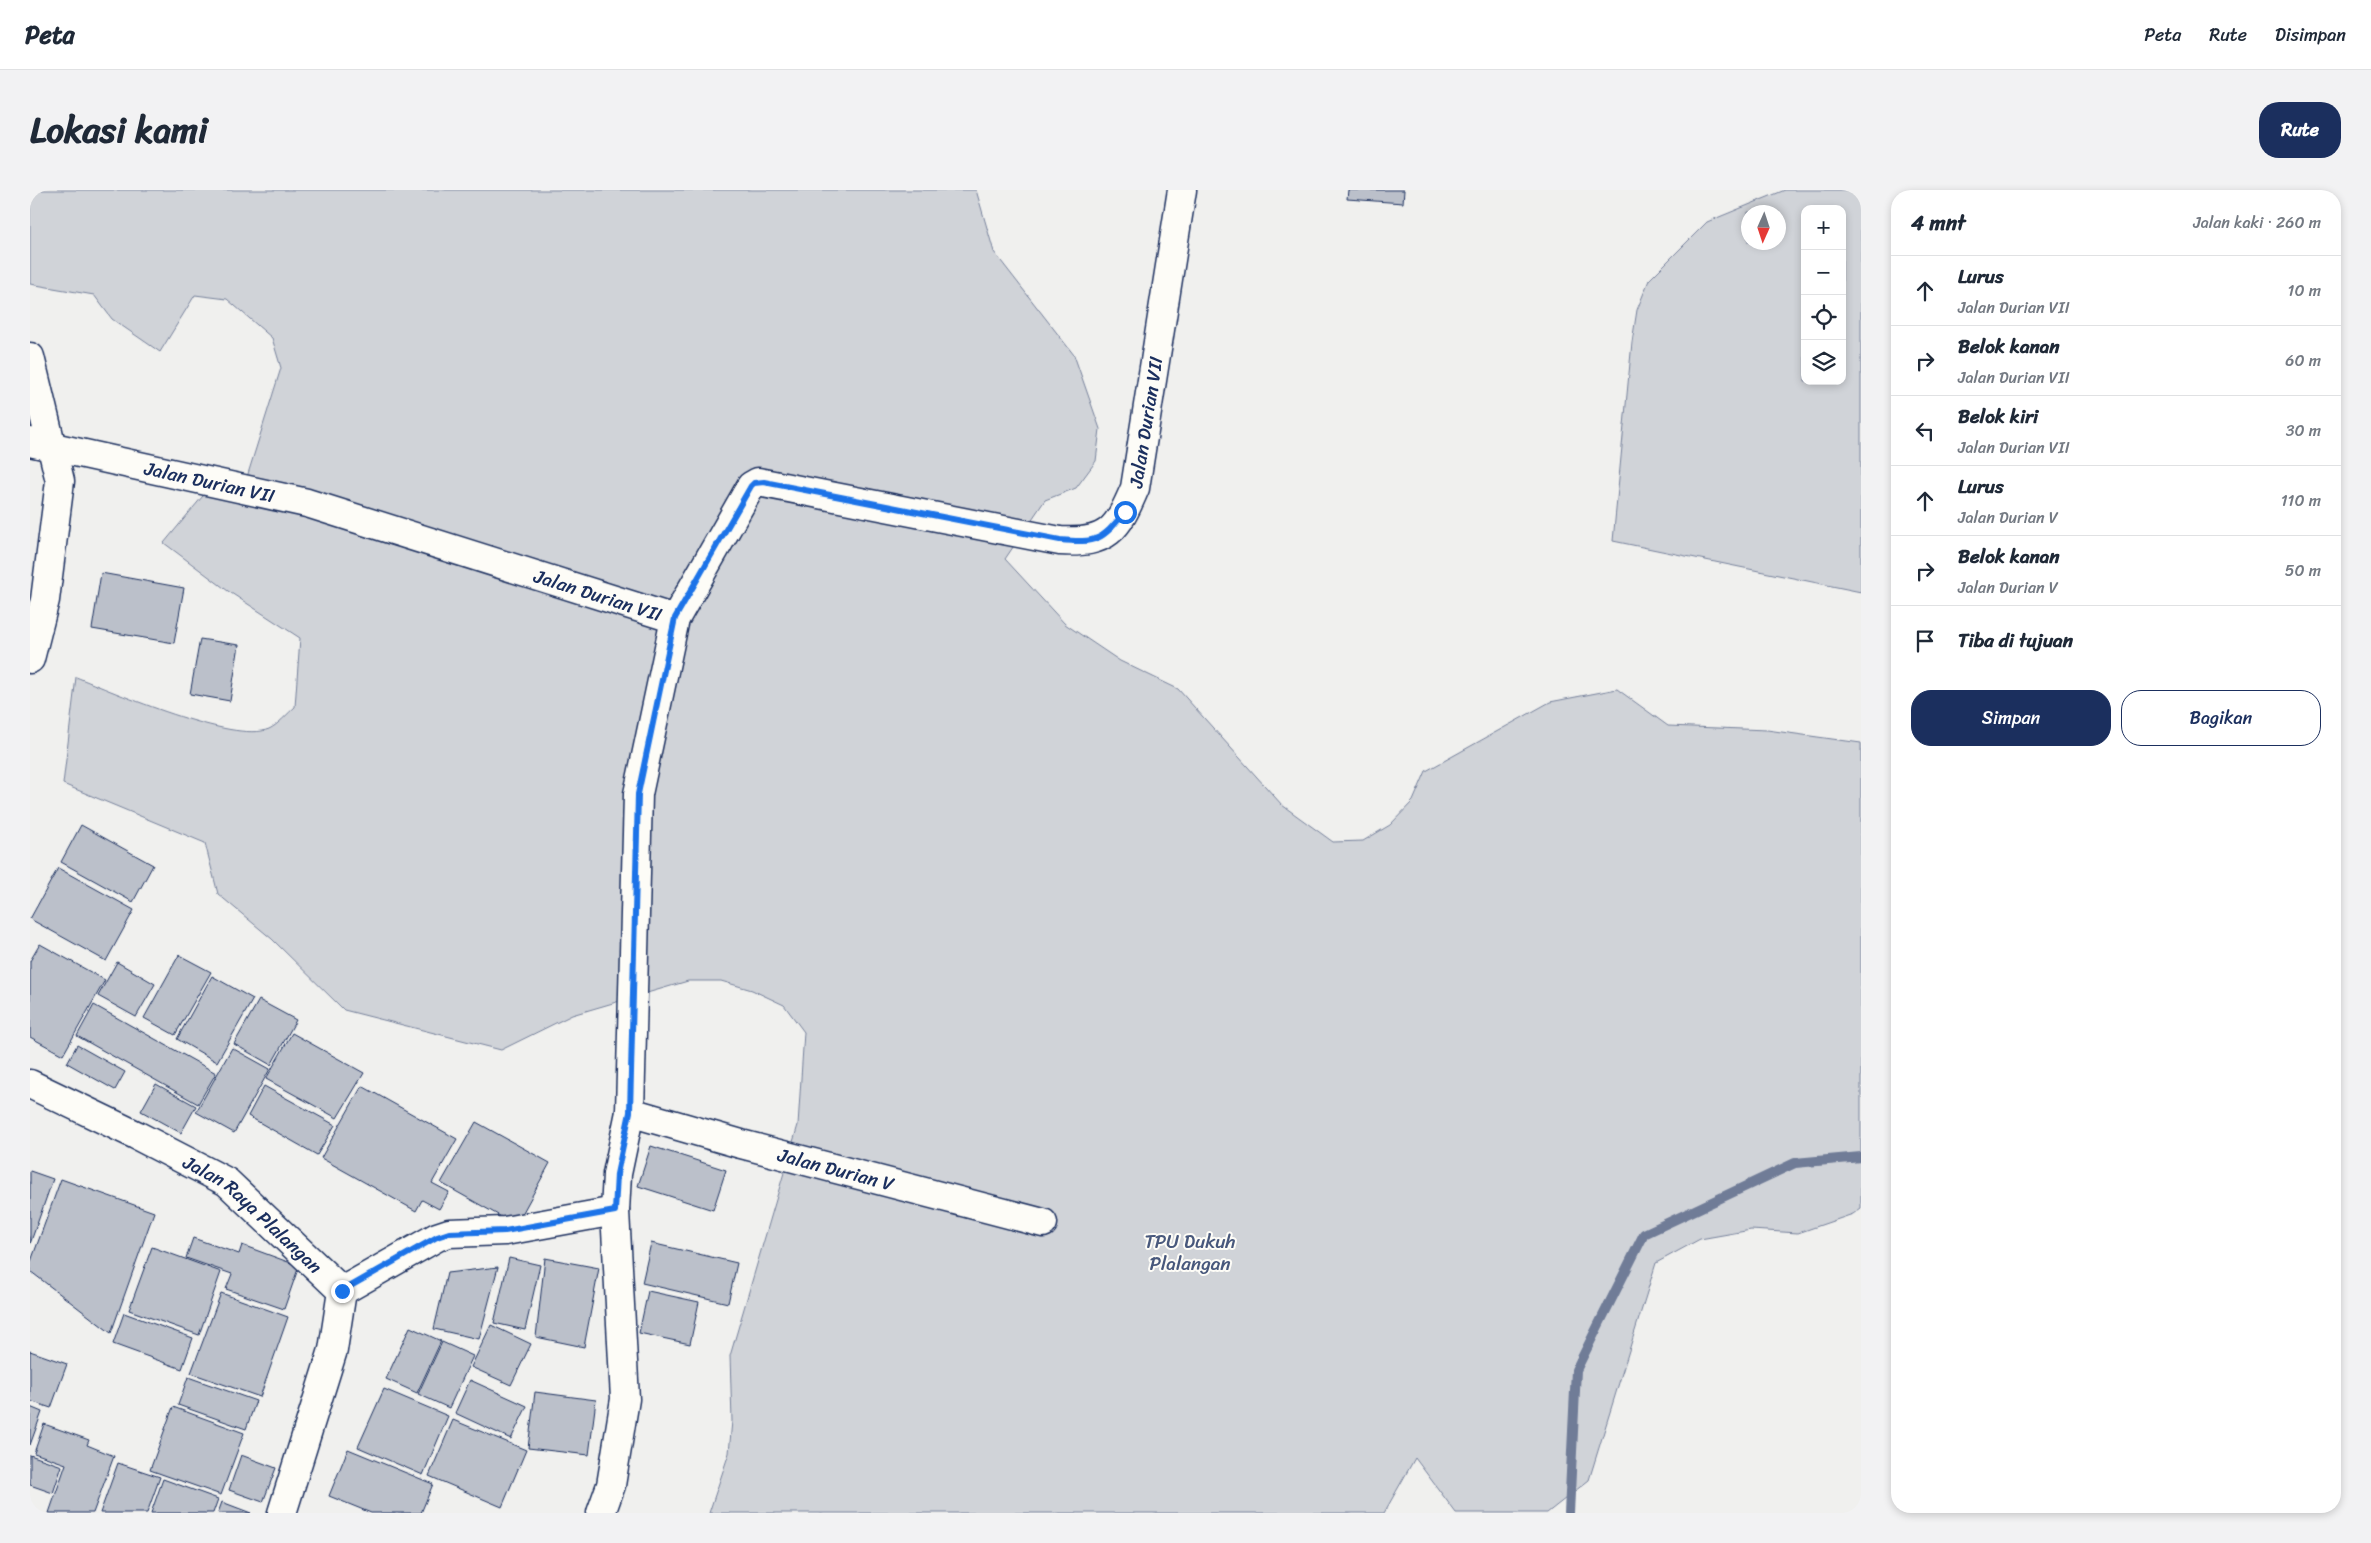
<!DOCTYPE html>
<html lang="id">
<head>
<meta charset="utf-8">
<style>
  :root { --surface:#fff; --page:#f2f2f3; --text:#1f2937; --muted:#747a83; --line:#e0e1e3; --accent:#1b2f5e }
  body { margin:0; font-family:Sriracha,sans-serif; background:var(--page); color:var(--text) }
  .controls { position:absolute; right:15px; top:15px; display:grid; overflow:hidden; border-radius:10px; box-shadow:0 2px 8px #0003 }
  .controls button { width:45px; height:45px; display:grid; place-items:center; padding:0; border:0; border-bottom:1px solid var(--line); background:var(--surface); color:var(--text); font:25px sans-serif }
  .compass { position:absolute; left:1711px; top:15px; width:45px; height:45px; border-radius:50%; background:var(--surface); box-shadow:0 2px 8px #0003; rotate:183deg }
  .stop { position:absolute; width:15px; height:15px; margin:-11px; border:4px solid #1a73e8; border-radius:50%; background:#fff }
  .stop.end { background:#1a73e8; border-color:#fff; box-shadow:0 1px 5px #0008 }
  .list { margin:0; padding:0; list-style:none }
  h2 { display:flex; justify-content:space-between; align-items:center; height:65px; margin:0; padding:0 20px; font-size:21px }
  h2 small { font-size:16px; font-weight:400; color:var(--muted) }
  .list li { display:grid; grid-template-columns:32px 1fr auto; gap:15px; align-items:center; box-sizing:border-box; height:70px; padding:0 20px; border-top:1px solid var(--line) }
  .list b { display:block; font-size:19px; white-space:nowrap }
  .list p { margin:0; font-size:16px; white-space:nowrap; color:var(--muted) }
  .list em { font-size:16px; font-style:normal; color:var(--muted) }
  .actions { display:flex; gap:10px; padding:15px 20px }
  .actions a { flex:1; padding:11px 0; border:1px solid var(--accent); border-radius:20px; text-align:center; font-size:18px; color:var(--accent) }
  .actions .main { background:var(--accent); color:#fff }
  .icon { flex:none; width:28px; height:28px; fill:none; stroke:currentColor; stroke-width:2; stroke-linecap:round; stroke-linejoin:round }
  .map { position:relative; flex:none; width:1831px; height:1323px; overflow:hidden; border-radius:20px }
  header { display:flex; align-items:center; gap:30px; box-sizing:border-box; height:70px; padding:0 25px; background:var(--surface); border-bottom:1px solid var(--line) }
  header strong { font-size:24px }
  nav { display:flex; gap:28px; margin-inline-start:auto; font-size:18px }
  .intro { display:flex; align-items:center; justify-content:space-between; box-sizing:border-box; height:120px; padding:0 30px }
  h1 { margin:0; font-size:35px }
  .button { padding:12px 22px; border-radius:20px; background:var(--accent); color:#fff; font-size:18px; font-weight:700 }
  main { display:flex; gap:30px; padding:0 30px }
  aside { flex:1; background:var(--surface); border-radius:20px; box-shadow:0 2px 8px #0003 }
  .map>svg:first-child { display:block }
  .green { fill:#d0d3d8; stroke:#76819b; fill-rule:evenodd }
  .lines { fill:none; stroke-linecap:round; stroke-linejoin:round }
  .stream { stroke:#6f7b97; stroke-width:10 }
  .building { fill:#bbc0ca; stroke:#1b2f5e }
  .street-casing { stroke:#1b2f5e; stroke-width:31 }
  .street { stroke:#fdfcf7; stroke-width:28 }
  .route { stroke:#1a73e8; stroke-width:6 }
  .labels { text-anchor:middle; stroke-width:4; stroke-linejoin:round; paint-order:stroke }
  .street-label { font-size:19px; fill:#1b2f5e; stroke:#fdfcf7 }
  .park-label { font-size:19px; fill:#48587c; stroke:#fdfcf7 }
</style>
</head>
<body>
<header>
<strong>Peta</strong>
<nav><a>Peta</a><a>Rute</a><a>Disimpan</a></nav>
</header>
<div class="intro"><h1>Lokasi kami</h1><a class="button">Rute</a></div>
<main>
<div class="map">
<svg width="1831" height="1323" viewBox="0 0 1831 1323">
  <rect width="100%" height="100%" fill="#f0f0ee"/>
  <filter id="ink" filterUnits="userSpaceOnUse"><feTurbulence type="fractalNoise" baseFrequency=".02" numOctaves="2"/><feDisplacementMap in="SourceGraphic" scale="10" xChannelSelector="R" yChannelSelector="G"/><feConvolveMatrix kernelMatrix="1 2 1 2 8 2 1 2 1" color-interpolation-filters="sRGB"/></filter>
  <g filter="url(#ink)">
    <!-- green -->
    <path class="green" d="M 0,0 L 946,0 L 964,62 L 1044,165 L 1070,239 L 1066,271 L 1046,298 L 1015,310 L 975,369 L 1035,434 L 1090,471 L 1148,499 L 1252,615 L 1303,652 L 1333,651 L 1360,635 L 1383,611 L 1396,581 L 1520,512 L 1587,499 L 1638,536 L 1737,540 L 1831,553 L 1831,1018 L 1823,1024 L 1768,1043 L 1721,1040 L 1670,1049 L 1626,1073 L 1559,1290 L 1517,1323 L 1426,1323 L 1385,1268 L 1354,1323 L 679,1323 L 699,1263 L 702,1231 L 700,1166 L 768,935 L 774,842 L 754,815 L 722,800 L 691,791 L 658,791 L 542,825 L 471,860 L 314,820 L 242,749 L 188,704 L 175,653 L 33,594 L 46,487 C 84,502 203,554 239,539 C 248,535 258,523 265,517 L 270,448 L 198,401 L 134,353 L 182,295 L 217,287 L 251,178 L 242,148 L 197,109 L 165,105 L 130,162 L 82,129 L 64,105 L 0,94 Z
      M 1755,0 L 1831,0 L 1831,402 L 1583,351 L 1602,152 L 1607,120 L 1619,90 L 1677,32 ZM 1775,19 L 1812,19 L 1812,191 L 1775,191 ZM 1748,22 L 1748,52 L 1718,52 L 1718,22 Z"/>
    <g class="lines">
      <!-- stream -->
      <path class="stream" d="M 1539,1323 L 1546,1180 L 1614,1044 L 1765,973 L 1831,967"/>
    </g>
    <!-- building -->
    <path class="building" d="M 1318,0 L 1374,0 L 1373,13 L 1317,9 Z
      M 71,383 L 154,398 L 144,453 L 62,439 Z
      M 170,449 L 209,455 L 200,511 L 160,504 Z
      M 51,635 L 123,675 L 103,712 L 31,672 Z
      M 28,678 L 104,720 L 76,771 L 0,729 Z
      M 10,754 L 75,790 L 33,865 L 0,847 L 0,771 Z
      M 149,765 L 181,782 L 145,845 L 114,828 Z
      M 87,772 L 125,794 L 106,827 L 68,806 Z
      M 182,786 L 223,809 L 187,872 L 147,849 Z
      M 229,810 L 266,830 L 241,875 L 204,854 Z
      M 64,815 L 186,883 L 168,914 L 47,846 Z
      M 262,843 L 334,883 L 307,928 L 236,889 Z
      M 47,855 L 95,882 L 85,900 L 37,873 Z
      M 202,858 L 240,879 L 204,943 L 166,922 Z
      M 126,894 L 166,916 L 151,943 L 111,921 Z
      M 234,896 L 305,935 L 287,965 L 218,926 Z
      M 332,896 L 427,949 L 402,993 L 419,1002 L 409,1019 L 392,1010 L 386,1021 L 291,968 Z
      M 446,932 L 520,973 L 486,1035 L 411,993 Z
      M 621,956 L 696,980 L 683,1020 L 608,996 Z
      M 0,981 L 23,989 L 0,1054 Z
      M 31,989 L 124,1022 L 81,1143 L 0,1081 L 0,1074 Z
      M 163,1048 L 209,1064 L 212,1055 L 269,1076 L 254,1119 L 196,1099 L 202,1084 L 156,1068 Z
      M 621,1053 L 707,1073 L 698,1113 L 612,1093 Z
      M 122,1057 L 191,1082 L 169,1145 L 99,1120 Z
      M 479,1068 L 510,1075 L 495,1140 L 464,1133 Z
      M 515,1068 L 569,1078 L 554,1157 L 506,1147 Z
      M 468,1077 L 449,1149 L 404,1139 L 417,1083 Z
      M 618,1101 L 669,1112 L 660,1154 L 609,1143 Z
      M 191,1103 L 258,1127 L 230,1207 L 161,1183 Z
      M 94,1123 L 163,1148 L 152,1179 L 83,1154 Z
      M 461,1135 L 501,1154 L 481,1195 L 441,1177 Z
      M 380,1137 L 411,1151 L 387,1203 L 356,1189 Z
      M 412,1152 L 443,1166 L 419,1218 L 388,1204 Z
      M 0,1161 L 37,1174 L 21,1218 L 0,1211 Z
      M 158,1187 L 226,1211 L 216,1239 L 148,1215 Z
      M 440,1190 L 497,1216 L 481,1249 L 425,1223 Z
      M 354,1199 L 418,1226 L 393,1285 L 328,1257 Z
      M 505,1202 L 566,1210 L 559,1265 L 498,1258 Z
      M 0,1217 L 12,1222 L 0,1255 Z
      M 143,1217 L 214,1243 L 191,1305 L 120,1280 Z
      M 423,1230 L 496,1260 L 472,1317 L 399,1286 Z
      M 14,1234 L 59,1250 L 57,1255 L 84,1266 L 63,1323 L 19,1323 L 36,1274 L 4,1263 Z
      M 318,1259 L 403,1294 L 391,1323 L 341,1323 L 299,1306 Z
      M 0,1265 L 32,1276 L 23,1303 L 0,1295 Z
      M 211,1265 L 246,1278 L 233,1312 L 199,1300 Z
      M 88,1273 L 130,1287 L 117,1323 L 70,1323 Z
      M 133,1289 L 188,1309 L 183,1323 L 121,1323 Z
      M 192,1312 L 221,1323 L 188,1323 Z"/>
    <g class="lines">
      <defs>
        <g id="street">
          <path d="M 0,167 L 30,291 L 15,410 L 0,469"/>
          <path id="s1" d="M 0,252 L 277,313 L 645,429"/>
          <path id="s2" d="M 0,894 L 106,945 L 197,992 L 312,1101 L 303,1160 L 252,1323"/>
          <path id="s3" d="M 600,922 L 711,954 L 1013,1033"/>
          <path d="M 312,1101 L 407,1047 L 419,1043 L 475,1041 L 585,1021"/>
          <path id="s4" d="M 571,1323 L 581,1295 L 595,1209 L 585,1021 L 587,984 L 600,922 L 608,604 L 645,429 L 721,296 L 728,292 L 1030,351 C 1078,354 1087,340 1105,298 L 1152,0"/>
        </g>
      </defs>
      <!-- street casing -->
      <use href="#street" class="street-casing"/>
      <!-- street -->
      <use href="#street" class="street"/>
    </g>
  </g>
  <g class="lines" filter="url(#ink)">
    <!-- route -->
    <path class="route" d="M 312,1101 L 407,1047 L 419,1043 L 475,1041 L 585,1021 L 587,984 L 600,922 L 608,604 L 645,428 L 721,296 L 724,293 L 734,292 L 1030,350 C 1067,353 1071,351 1095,322"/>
  </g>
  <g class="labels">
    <!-- street labels -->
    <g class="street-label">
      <text dy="7" stroke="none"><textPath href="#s4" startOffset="1540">Jalan Durian VII</textPath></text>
      <text dy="7" stroke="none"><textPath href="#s1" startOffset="184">Jalan Durian VII</textPath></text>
      <text dy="7" stroke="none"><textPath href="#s1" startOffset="589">Jalan Durian VII</textPath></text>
      <text dy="7" stroke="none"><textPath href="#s3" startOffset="214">Jalan Durian V</textPath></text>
      <text dy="7" stroke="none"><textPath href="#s2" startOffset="260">Jalan Raya Plalangan</textPath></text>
    </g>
    <!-- park labels -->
    <g class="park-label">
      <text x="1160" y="1058">TPU Dukuh<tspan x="1160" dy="22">Plalangan</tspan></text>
    </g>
  </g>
</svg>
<div class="controls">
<button>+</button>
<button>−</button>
<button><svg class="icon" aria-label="locate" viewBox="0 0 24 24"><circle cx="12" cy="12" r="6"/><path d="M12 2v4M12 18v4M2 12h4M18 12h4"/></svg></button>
<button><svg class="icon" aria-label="layers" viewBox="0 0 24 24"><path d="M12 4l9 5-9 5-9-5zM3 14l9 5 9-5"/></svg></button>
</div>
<svg class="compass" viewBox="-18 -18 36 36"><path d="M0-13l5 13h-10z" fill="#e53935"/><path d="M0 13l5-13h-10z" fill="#747a83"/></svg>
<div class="stop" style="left:1095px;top:322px"></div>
<div class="stop end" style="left:312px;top:1101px"></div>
</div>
<aside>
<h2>4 mnt<small>Jalan kaki · 260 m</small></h2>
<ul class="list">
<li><svg class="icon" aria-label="ahead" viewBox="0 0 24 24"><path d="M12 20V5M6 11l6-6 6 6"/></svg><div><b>Lurus</b><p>Jalan Durian VII</p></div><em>10 m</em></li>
<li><svg class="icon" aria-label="right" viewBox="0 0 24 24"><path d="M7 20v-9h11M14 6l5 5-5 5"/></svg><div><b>Belok kanan</b><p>Jalan Durian VII</p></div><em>60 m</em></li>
<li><svg class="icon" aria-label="left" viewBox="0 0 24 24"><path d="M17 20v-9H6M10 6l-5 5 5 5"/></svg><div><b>Belok kiri</b><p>Jalan Durian VII</p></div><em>30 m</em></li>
<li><svg class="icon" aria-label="ahead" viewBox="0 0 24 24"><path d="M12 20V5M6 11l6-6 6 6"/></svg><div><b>Lurus</b><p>Jalan Durian V</p></div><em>110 m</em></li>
<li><svg class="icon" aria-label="right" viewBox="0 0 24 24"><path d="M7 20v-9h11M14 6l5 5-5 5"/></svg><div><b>Belok kanan</b><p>Jalan Durian V</p></div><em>50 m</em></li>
<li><svg class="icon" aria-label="arrive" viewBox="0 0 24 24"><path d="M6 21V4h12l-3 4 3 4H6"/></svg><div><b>Tiba di tujuan</b></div></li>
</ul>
<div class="actions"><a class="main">Simpan</a><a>Bagikan</a></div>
</aside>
</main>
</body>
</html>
